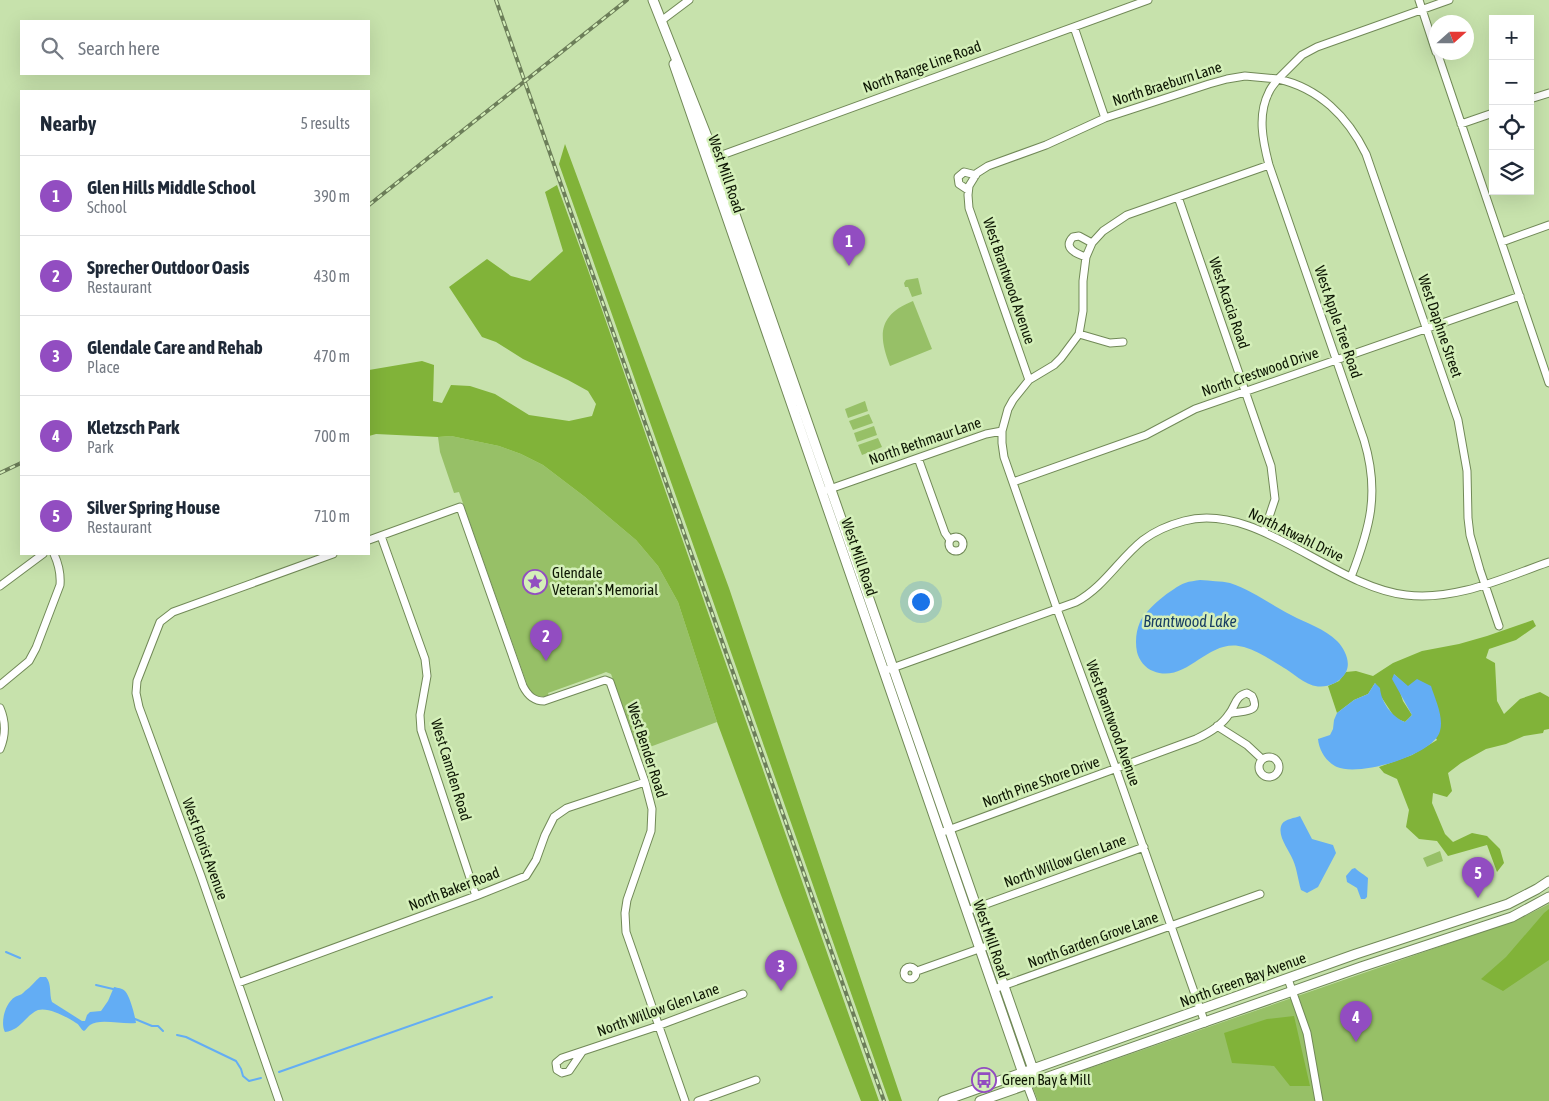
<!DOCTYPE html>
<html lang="en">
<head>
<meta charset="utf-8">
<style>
  :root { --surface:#fff; --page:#f6f6f7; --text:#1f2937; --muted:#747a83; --line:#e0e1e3; --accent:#924dc1 }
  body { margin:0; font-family:"Asap Condensed",sans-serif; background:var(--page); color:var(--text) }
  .controls { position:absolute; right:15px; top:15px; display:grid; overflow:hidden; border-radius:0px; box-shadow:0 5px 20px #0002 }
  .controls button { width:45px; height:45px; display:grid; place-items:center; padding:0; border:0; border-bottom:1px solid var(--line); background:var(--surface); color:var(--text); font:25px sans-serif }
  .compass { position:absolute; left:1429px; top:15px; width:45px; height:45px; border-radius:50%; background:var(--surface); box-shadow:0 5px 20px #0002; rotate:69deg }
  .you { position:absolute; left:920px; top:601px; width:18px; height:18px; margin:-12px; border:4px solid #fff; border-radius:50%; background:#1a73e8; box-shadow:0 0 0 8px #1a73e833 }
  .badge { display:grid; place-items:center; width:32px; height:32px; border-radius:50%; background:var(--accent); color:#fff; font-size:16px; font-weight:700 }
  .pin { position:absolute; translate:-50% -41px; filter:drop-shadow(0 1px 2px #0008) }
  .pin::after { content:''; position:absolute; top:26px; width:18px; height:15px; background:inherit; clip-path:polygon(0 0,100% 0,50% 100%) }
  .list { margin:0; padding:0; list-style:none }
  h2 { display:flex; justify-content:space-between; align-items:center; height:65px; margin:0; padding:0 20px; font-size:21px }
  h2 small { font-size:16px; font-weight:400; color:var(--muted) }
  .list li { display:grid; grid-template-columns:32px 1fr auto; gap:15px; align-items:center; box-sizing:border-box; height:80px; padding:0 20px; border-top:1px solid var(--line) }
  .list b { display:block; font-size:19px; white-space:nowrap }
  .list p { margin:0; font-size:16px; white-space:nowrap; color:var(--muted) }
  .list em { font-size:16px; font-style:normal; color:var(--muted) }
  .icon { flex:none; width:28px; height:28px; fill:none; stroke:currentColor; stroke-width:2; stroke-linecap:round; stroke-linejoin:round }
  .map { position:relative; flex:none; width:1549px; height:1101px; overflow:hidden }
  .search { position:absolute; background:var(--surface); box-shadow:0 5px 20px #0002; left:20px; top:20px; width:350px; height:55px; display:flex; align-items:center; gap:12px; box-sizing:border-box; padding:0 18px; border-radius:0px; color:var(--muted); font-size:19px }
  .panel { position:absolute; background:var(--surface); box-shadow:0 5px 20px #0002; left:20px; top:90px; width:350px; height:465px; border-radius:0px }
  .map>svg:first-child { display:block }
  .green { fill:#97c067 }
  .forest { fill:#81b339 }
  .water { fill:#63adf4 }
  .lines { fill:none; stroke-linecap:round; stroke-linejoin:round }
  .stream { stroke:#63adf4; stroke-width:2 }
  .minor-casing { stroke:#718957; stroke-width:9 }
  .major-casing { stroke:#718957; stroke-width:11 }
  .minor { stroke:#fff; stroke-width:7 }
  .major { stroke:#fff; stroke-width:9 }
  .rail-casing { stroke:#6c7e59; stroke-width:4 }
  .rail { stroke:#d4efb9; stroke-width:2; stroke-dasharray:5.5; stroke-linecap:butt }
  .labels { text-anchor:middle; stroke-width:5; stroke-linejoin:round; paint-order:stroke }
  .street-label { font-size:15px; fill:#0e1704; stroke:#d4efb9 }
  .poi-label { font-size:15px; fill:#0e1704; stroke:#d4efb9; text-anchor:start }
  .water-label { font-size:16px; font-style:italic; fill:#193f63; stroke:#d4efb9 }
</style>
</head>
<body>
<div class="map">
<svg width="1549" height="1101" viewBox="0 0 1549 1101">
  <rect width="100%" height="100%" fill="#c7e2ac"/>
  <!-- green -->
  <path class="green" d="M 918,278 L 922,294 L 912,297 L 908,287 L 905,287 L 904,283 L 906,280 Z
    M 913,301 L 932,349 L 890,366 C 878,335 878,315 913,301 Z
    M 865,401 L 868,411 L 848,418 L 845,409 Z
    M 869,414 L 873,423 L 853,430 L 849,421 Z
    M 874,426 L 877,435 L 857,442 L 854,433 Z
    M 451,436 L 499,446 L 521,454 L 543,465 L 585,497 L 636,540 L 658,566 L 678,602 L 717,722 L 639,751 L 611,674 L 606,672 L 601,674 L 548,693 L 549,696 C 540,698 533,696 528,687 L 459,492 L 454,493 L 440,452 L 438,437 Z
    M 878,438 L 882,447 L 862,455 L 858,445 Z
    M 1440,851 L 1443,861 L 1427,867 L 1423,858 Z
    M 1549,904 L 1549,1101 L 1038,1101 L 1033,1088 L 1519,919 Z"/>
  <!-- forest -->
  <path class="forest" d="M 565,144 L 729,588 L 902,1101 L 889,1101 L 559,164 Z
    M 557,185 L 588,270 L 879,1101 L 861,1101 L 781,895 L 717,722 L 678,602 L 658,566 L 636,540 L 585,497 L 543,465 L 521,454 L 499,446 L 451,436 L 438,437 L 376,434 L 369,436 L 369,370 L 422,361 L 434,365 L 433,401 L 442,403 L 451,385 L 470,386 L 495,394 L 529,415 L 569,421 L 592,416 L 596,404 L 588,391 L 568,380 L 523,359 L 496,342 L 482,337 L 449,287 L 487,259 L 511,276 L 530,281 L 563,251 L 545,192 Z
    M 1533,620 L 1536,626 L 1516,640 L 1489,649 L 1486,658 L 1495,663 L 1497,701 L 1504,714 L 1520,699 L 1540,692 L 1549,697 L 1549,729 L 1544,730 L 1543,733 L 1524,736 L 1506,744 L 1486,749 L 1461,763 L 1448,773 L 1452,791 L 1447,797 L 1433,793 L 1432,803 L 1445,834 L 1453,842 L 1472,833 L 1487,836 L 1500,849 L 1504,863 L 1497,872 L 1487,845 L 1448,856 L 1437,841 L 1419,839 L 1406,827 L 1409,810 L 1397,779 L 1384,773 L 1379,767 L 1412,755 L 1437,740 L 1408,687 L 1394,674 L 1403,701 L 1412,715 L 1405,722 L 1395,718 L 1380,695 L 1375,683 L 1368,694 L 1354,700 L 1337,713 L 1328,686 L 1339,681 L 1346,672 L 1356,671 L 1373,676 L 1393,663 L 1422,651 L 1459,644 L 1487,636 Z
    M 1549,909 L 1549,960 L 1503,991 L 1481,979 L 1506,957 L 1544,913 Z
    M 1294,1016 L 1310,1086 L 1290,1086 L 1274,1066 L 1232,1063 L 1224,1033 L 1267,1019 Z"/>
  <!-- water -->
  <path class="water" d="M 1200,580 C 1210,581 1221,581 1230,583 C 1252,590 1271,605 1291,615 C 1306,623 1325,629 1337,641 C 1345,649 1351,662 1346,672 C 1344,676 1339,681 1335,683 C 1312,694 1300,677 1281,666 C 1270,659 1257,651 1244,647 C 1208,636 1187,685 1153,671 C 1145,668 1139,660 1137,652 C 1135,642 1136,631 1140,622 C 1146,609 1172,588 1185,583 C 1190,581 1195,581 1200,580 Z
    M 1394,674 L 1408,686 L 1417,679 L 1431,686 C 1435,699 1444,717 1440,731 C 1434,755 1359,777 1337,767 C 1326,762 1319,750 1318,739 L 1330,735 L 1333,729 L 1334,720 L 1337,713 L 1354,700 L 1368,694 L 1375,683 L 1380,688 C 1381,702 1392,717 1405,722 L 1412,715 L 1392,679 Z
    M 1300,816 L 1312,839 L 1333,845 L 1336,853 L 1318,887 L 1307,893 L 1301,890 C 1298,880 1297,869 1293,860 C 1289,850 1276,835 1282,824 C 1285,819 1295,818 1300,816 Z
    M 1355,868 C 1360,873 1365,875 1368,878 L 1367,897 L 1365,899 L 1361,899 L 1357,888 L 1347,882 L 1346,876 L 1352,869 Z
    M 40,977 L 46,977 C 52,984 49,994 52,1002 L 82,1021 L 85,1021 L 87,1015 L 90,1012 L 101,1011 L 108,1001 L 114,987 C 118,988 122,988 125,991 C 130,996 135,1016 136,1023 C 123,1025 100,1018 90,1025 C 87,1027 86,1030 84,1031 C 80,1029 80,1025 76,1023 C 67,1017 49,1007 38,1010 C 33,1012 29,1016 25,1020 C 19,1026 14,1031 5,1032 C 0,1023 5,1003 15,997 C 19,995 22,995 25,991 C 31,987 35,981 40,977 Z"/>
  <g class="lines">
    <!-- stream -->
    <path class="stream" d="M 6,952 L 20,958
      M 96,985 L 113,989
      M 135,1019 L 152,1026 L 158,1026 L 163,1031
      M 177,1035 L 186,1037 L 236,1061 L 241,1069 L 243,1076 L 249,1081 L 261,1078
      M 279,1072 L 492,997"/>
    <defs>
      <path id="minor" d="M 1419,0 L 1436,52
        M 661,21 L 689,0
        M 1074,27 L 1105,118
        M 1437,52 L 1549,383
        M 1530,99 L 1549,93
        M 1461,124 L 1493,113
        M 711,159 L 1148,0
        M 968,190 L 959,184 L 958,177 L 964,172 L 976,175
        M 1178,197 L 1271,466 L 1275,499 L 1264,532
        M 1502,242 L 1549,225
        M 1086,257 C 1077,254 1062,248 1073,237 L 1079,236 L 1092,243
        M 1079,334 L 1110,343 L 1123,342
        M 1029,380 L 969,208 L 968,195 L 969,186 L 977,173 L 988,166 L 1046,145 L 1105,118 L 1209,84 L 1227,79 L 1245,76 L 1278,79 L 1302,55 L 1317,47 L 1449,0
        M 918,458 L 945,533 L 950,540
        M 1013,482 L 1146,435 L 1195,409 L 1520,296
        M 827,490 L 986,434 L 1002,431
        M 381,536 L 425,659 L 427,676 L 420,715 L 421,730 L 476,896
        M949 544a7 7 0 1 1 14 0a7 7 0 1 1-14 0Z
        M 369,540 L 460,507 L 523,686 C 528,696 534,701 544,701 L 602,681 L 605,680 L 610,682 L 645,782 L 652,809 L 651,831 L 627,900 L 625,913 L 626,932 L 685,1101
        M 1351,577 C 1370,528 1380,493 1364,440 L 1269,165 C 1263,142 1257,115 1269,92 C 1271,87 1275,83 1278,79 C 1319,88 1348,117 1366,154 L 1458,420 L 1467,471 L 1468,518 L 1470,535 L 1480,570 L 1499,626
        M 0,586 L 43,554
        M 884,671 L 1076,602 C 1104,587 1119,559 1143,540 C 1155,531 1169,525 1184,521 C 1257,501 1333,587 1406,595 C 1456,601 1503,578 1549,562
        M 0,685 L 29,661 L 36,648 L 60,585 C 61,573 59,565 54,554
        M 0,708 C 6,722 6,735 0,749
        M 1217,726 L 1247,745 L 1262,759
        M1259 767a10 10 0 1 1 20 0a10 10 0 1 1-20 0Z
        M 940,833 L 1196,739 C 1207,734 1222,725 1229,714 C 1236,705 1235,696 1247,693 L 1252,696 C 1262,715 1240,710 1229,714
        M 967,911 L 1144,847
        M904 973a6 6 0 1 1 12 0a6 6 0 1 1-12 0Z
        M 917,971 L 990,945
        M 1288,979 L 1307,1033 L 1319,1101
        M 238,983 L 476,896 L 526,876 L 536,860 L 545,835 L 554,817 L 567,808 L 645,782
        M 994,989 L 1260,894
        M 1205,1023 L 1116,769 L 1057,609 L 1004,457 L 1002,443 L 1002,431 L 1008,409 L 1013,400 L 1029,380 L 1054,365 L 1061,358 L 1079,334 L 1083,311 L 1083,281 L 1086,257 L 1092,243 L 1103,231 L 1127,215 L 1269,165
        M 582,1052 L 569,1071 L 562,1073 L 557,1070 L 556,1063 L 562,1058 L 652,1028 L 743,994
        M 1027,1085 L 1033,1101
        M 279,1101 L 201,876 L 139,707 L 136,693 L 137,681 L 160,622 L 173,612 L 333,554
        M 698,1101 L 756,1080"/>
      <path id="major" d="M 653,0 L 715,157 L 1037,1081
        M 674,64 L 1027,1085
        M 943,1101 L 1356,954 L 1508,904 L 1537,889 L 1549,881
        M 980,1101 L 1361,967 L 1512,917 L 1549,897"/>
    </defs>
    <!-- minor casing -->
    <use href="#minor" class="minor-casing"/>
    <!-- major casing -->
    <use href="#major" class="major-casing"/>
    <!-- minor -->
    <use href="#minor" class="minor"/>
    <!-- major -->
    <use href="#major" class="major"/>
    <defs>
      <path id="rail" d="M 496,0 L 884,1101
        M 369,205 L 627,0
        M 0,473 L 21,463"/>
    </defs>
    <!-- rail casing -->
    <use href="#rail" class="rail-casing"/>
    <!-- rail -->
    <use href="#rail" class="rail"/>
  </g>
  <!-- icons -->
  <defs>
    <symbol id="sight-ring" viewBox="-11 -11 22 22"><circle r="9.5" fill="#d4efb9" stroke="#924dc1" stroke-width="1.5"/><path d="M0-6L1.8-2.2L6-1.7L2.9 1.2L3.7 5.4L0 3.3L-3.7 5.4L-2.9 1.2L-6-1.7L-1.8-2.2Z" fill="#924dc1"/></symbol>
    <symbol id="bus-ring" viewBox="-11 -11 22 22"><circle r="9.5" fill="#d4efb9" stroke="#924dc1" stroke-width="1.5"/><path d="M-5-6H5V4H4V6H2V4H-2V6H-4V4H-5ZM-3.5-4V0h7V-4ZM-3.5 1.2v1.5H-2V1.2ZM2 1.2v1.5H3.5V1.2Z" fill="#924dc1"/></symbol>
  </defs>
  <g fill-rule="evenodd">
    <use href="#sight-ring" x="521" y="568" width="28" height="28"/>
    <use href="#bus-ring" x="970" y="1066" width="28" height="28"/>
  </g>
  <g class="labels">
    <!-- street labels -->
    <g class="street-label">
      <text transform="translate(922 67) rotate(-20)" y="5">North Range Line Road</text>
      <text transform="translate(1167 84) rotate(-18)" y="5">North Braeburn Lane</text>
      <text transform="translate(726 174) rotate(71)" y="5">West Mill Road</text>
      <text transform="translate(1009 281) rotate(71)" y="5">West Brantwood Avenue</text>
      <text transform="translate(1229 303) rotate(71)" y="5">West Acacia Road</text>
      <text transform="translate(1338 322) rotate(71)" y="5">West Apple Tree Road</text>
      <text transform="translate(1440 326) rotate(71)" y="5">West Daphne Street</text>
      <text transform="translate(1260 372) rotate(-19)" y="5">North Crestwood Drive</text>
      <text transform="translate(925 441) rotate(-19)" y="5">North Bethmaur Lane</text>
      <text transform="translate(1296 535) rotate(26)" y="5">North Atwahl Drive</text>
      <text transform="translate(859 557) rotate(71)" y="5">West Mill Road</text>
      <text transform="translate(1113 723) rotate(70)" y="5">West Brantwood Avenue</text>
      <text transform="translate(647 750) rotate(72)" y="5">West Bender Road</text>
      <text transform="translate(451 770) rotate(73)" y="5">West Camden Road</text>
      <text transform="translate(1041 782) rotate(-20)" y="5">North Pine Shore Drive</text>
      <text transform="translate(205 849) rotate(70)" y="5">West Florist Avenue</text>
      <text transform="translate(1065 861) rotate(-20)" y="5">North Willow Glen Lane</text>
      <text transform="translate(454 889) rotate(-21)" y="5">North Baker Road</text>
      <text transform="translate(991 939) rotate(71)" y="5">West Mill Road</text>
      <text transform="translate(1093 940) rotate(-20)" y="5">North Garden Grove Lane</text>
      <text transform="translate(1243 980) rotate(-20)" y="5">North Green Bay Avenue</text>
      <text transform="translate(658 1010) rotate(-20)" y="5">North Willow Glen Lane</text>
    </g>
    <!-- poi labels -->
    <g class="poi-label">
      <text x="552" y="578">Glendale<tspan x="552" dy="17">Veteran's Memorial</tspan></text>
      <text x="1002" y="1085">Green Bay &amp; Mill</text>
    </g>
    <!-- water labels -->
    <g class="water-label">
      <text x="1190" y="627">Brantwood Lake</text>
    </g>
  </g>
</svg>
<div class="controls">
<button>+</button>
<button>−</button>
<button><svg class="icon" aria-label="locate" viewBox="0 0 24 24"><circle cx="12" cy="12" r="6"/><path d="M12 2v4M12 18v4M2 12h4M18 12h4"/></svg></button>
<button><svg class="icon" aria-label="layers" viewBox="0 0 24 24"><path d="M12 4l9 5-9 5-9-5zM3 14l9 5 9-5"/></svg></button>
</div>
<svg class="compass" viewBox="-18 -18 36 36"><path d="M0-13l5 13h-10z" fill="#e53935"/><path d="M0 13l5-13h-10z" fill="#747a83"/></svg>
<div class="you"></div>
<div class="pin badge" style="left:849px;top:266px">1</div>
<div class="pin badge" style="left:546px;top:661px">2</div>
<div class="pin badge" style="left:781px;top:991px">3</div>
<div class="pin badge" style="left:1356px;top:1042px">4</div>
<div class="pin badge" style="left:1478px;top:898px">5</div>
<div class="search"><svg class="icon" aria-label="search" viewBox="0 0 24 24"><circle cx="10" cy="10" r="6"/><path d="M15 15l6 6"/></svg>Search here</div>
<section class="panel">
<h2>Nearby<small>5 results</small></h2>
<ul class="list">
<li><span class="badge">1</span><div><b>Glen Hills Middle School</b><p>School</p></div><em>390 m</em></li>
<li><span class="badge">2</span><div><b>Sprecher Outdoor Oasis</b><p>Restaurant</p></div><em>430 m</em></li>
<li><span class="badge">3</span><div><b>Glendale Care and Rehab</b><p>Place</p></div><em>470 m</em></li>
<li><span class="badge">4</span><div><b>Kletzsch Park</b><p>Park</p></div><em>700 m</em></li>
<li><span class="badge">5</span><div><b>Silver Spring House</b><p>Restaurant</p></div><em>710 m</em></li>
</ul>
</section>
</div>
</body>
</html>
